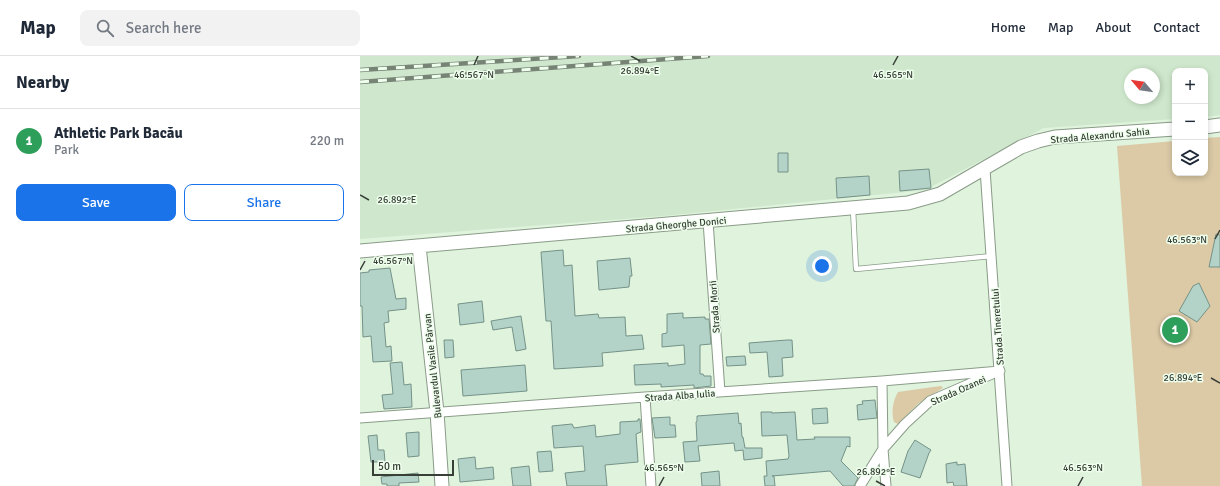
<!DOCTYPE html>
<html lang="en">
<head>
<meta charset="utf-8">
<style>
  :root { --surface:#fff; --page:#f2f2f3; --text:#1f2937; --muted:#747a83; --line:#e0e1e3; --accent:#1a73e8 }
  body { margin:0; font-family:Signika,sans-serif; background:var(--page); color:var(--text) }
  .controls { position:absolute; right:12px; top:12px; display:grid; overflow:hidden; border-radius:8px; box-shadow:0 2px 6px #0003 }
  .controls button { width:36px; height:36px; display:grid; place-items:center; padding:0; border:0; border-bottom:1px solid var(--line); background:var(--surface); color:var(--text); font:20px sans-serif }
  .compass { position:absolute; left:764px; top:12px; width:36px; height:36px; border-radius:50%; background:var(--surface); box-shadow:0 2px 6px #0003; rotate:299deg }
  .scale { position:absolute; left:12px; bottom:10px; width:82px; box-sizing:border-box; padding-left:4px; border:2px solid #373f36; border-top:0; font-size:11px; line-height:14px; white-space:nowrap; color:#373f36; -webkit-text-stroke:3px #efffed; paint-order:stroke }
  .you { position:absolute; left:462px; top:210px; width:14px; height:14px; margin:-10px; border:3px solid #fff; border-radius:50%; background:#1a73e8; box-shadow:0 0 0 6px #1a73e833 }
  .badge { display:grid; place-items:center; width:26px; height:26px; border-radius:50%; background:var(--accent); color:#fff; font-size:13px; font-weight:700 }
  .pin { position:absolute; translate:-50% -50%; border:2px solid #fff; box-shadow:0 1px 4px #0006 }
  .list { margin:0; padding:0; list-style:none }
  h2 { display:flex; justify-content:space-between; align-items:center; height:52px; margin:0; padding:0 16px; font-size:17px }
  h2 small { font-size:13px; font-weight:400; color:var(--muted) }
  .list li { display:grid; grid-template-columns:26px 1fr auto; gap:12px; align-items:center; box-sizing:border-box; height:64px; padding:0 16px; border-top:1px solid var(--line) }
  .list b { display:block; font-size:15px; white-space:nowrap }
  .list p { margin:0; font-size:13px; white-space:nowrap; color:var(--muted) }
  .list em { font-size:13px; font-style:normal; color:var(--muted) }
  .actions { display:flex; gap:8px; padding:12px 16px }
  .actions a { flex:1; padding:9px 0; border:1px solid var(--accent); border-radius:8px; text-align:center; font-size:14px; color:var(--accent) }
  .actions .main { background:var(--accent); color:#fff }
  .icon { flex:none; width:22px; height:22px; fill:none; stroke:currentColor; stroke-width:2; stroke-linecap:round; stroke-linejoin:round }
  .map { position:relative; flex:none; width:860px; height:430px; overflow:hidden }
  header { display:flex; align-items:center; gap:24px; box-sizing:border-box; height:56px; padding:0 20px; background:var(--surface); border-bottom:1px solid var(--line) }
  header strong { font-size:19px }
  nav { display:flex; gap:22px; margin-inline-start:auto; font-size:14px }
  .search { width:280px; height:36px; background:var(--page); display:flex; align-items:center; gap:10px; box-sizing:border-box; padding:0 14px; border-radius:8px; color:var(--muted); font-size:15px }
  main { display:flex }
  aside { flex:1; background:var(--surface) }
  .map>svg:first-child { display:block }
  .built { fill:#cfe8cd; fill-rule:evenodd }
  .green { fill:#dccaa6 }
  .building { fill:#b4d3c8; stroke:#759288 }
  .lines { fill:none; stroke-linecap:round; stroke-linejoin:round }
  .lane-casing { stroke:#8a9c88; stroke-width:6 }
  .street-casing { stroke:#8a9c88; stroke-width:11 }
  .secondary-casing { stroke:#8a9c88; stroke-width:15 }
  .lane { stroke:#fff; stroke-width:4.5 }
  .street { stroke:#fff; stroke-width:9 }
  .secondary { stroke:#fff; stroke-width:13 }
  .rail-casing { stroke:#768375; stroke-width:4.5 }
  .rail { stroke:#efffed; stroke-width:3; stroke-dasharray:9; stroke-linecap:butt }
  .ticks { fill:none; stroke:#373f36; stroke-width:1.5 }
  .labels { text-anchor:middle; stroke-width:3; stroke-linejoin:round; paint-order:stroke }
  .street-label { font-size:10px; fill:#373f36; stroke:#efffed }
  .ticks-label { font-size:10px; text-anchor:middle; fill:#373f36; stroke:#efffed; stroke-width:3; stroke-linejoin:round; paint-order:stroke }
</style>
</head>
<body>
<header>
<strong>Map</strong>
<div class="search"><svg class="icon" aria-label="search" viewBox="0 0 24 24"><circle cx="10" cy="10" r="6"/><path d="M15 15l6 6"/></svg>Search here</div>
<nav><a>Home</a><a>Map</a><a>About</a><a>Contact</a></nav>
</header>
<main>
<aside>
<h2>Nearby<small></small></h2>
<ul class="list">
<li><span class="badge" style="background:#2e9e5b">1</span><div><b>Athletic Park Bacău</b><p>Park</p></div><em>220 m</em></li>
</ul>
<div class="actions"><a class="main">Save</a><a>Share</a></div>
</aside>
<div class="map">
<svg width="860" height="430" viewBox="0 0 860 430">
  <rect width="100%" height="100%" fill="#dff3dd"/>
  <!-- built -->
  <path class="built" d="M 0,0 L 860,0 L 860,59 L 845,61 L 845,15 L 815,15 L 815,63 L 684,72 L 565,134 L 303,160 L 0,183 ZM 770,18 L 794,18 L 794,42 L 770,42 Z"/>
  <!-- green -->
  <path class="green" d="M 860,81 L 860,430 L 782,430 L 757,90 L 815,85 L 815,117 L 845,117 L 845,82 Z
    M 573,331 L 581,330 L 583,332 L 559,347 L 538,368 L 534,366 C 531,357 533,344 538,336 Z"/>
  <!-- building -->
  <path class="building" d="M 418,97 L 428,97 L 428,116 L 418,116 Z
    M 569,113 L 571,132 L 540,135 L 539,115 Z
    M 509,120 L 510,139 L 477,142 L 476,122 Z
    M 856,178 L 860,179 L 860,211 L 849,211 Z
    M 203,194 L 204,210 L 212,209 L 215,260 L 238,258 L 239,262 L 265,261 L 266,280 L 282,279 L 284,293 L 242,297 L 243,310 L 194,313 L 191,265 L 186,265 L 181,196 Z
    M 270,202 L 272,220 L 270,220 L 269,231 L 239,234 L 237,205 Z
    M 30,212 L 36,243 L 46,242 L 46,253 L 28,255 L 29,266 L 24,267 L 26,291 L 31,290 L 32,305 L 13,306 L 11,280 L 3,281 L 2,250 L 0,250 L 0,217 L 9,216 L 9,214 Z
    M 839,227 L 850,250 L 837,266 L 819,255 L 833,230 Z
    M 122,245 L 124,266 L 100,269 L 98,248 Z
    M 323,257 L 323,262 L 345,261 L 345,263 L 349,263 L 351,288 L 340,289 L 340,318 L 343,318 L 344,320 L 351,320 L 351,330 L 334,332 L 334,329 L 301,331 L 301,328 L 275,329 L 274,309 L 308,307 L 308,310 L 325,308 L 324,289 L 302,291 L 302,278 L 307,277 L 307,258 Z
    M 161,260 L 166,293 L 156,295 L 152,271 L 133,274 L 131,265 Z
    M 84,284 L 93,284 L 94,301 L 85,302 Z
    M 427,284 L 432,284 L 433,301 L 422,302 L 423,320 L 409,321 L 407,296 L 390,297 L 389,287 Z
    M 385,300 L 386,309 L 367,310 L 366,301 Z
    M 42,306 L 44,329 L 51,328 L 52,351 L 24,353 L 22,339 L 33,338 L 30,307 Z
    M 165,309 L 167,335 L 103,340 L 101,314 Z
    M 515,344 L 517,362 L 498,364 L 497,349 L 503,348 L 502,345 Z
    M 467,352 L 468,367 L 453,368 L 452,353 Z
    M 401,356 L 412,356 L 412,357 L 435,356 L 437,384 L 455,383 L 454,381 L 490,381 L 490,391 L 487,390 L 481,405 L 498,422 L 494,430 L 483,430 L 470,415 L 412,420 L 414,420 L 415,430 L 405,430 L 404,420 L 407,420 L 406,405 L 428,403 L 429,400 L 427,379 L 402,380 Z
    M 378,357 L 379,368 L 381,367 L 382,381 L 383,381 L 385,392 L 402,392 L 402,402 L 384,404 L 383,394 L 375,395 L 374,387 L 338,390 L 340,405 L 325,406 L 323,386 L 337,385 L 336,366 L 337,365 L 337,360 Z
    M 310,361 L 310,369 L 315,369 L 316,381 L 295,382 L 292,362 Z
    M 278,363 L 280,363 L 281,376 L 276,378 L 278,406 L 245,409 L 247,430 L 207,430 L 205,417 L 225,415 L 223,390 L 194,392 L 192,370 L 212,368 L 214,372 L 235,369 L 236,381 L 260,378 L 260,366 L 278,365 Z
    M 59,376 L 59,400 L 48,401 L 46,377 Z
    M 17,379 L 18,394 L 24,394 L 25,406 L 11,406 L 8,380 Z
    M 555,384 L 571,394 L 569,397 L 560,422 L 541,416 L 548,395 Z
    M 191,395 L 193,415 L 179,416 L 177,396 Z
    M 115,401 L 116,413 L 133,411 L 134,423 L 100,426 L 98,403 Z
    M 597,406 L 597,409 L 605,408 L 607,430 L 594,430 L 593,426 L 587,427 L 586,408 Z
    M 169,410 L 171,430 L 153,430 L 151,412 Z
    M 359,415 L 360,430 L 342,430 L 341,417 Z
    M 58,417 L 59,426 L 39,427 L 39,430 L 27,430 L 27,428 L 22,428 L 21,421 Z"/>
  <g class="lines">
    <defs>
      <path id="lane" d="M 493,153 L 496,213 L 632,200"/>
      <path id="street" d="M 625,113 L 647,430
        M 348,165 L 360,336
        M 522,325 L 523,393 L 526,430
        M 285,341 L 291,430
        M 0,362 L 285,341 L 522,325 L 640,315
        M 500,430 L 523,393 L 545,368 L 570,345 L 632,318"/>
      <path id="secondary" d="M 845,71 L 860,69
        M 59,190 L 77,356 L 82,430
        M 0,195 L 548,147 L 580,138 L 661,91 L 678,85 L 695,81 L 815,73"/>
    </defs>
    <!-- lane casing -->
    <use href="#lane" class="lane-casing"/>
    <!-- street casing -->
    <use href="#street" class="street-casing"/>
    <!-- secondary casing -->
    <use href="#secondary" class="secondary-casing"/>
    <!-- lane -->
    <use href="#lane" class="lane"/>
    <!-- street -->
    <use href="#street" class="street"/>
    <!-- secondary -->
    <use href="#secondary" class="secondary"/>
    <defs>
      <path id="rail" d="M 0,14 L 219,0
        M 0,26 L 348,0"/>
    </defs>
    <!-- rail casing -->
    <use href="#rail" class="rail-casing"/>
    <!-- rail -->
    <use href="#rail" class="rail"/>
  </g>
  <!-- ticks -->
  <path class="ticks" d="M 271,0 L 280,5M 114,9 L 118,0M 533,9 L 538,0M 0,139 L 9,144M 855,183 L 860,174M 0,214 L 5,205M 851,322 L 860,327M 516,425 L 525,430M 299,430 L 304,421M 718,430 L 723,421"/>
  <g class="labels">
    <!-- street labels -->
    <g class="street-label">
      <text transform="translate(740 79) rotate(-5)" y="4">Strada Alexandru Sahia</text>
      <text transform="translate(316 168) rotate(-5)" y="4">Strada Gheorghe Donici</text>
      <text transform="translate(354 251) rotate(-94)" y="4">Strada Morii</text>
      <text transform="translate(637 271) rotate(-94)" y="4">Strada Tineretului</text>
      <text transform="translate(72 310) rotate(-96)" y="4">Bulevardul Vasile Pârvan</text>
      <text transform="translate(598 334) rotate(-24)" y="4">Strada Ozanei</text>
      <text transform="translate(320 339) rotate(-4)" y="4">Strada Alba Iulia</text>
    </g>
  </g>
  <g class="ticks-label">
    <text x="280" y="18">26.894°E</text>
    <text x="114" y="22">46.567°N</text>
    <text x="533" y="22">46.565°N</text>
    <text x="37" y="147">26.892°E</text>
    <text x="827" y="187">46.563°N</text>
    <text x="33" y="208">46.567°N</text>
    <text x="823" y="325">26.894°E</text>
    <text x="304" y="415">46.565°N</text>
    <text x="723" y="415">46.563°N</text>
    <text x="516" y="419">26.892°E</text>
  </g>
</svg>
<div class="controls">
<button>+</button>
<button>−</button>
<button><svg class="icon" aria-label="layers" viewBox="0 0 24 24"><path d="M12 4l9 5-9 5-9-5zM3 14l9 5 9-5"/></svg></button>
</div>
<svg class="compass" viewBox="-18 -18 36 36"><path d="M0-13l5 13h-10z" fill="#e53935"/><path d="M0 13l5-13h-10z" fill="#747a83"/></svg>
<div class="scale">50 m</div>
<div class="you"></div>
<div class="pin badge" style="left:815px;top:274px;background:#2e9e5b">1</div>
</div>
</main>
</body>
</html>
